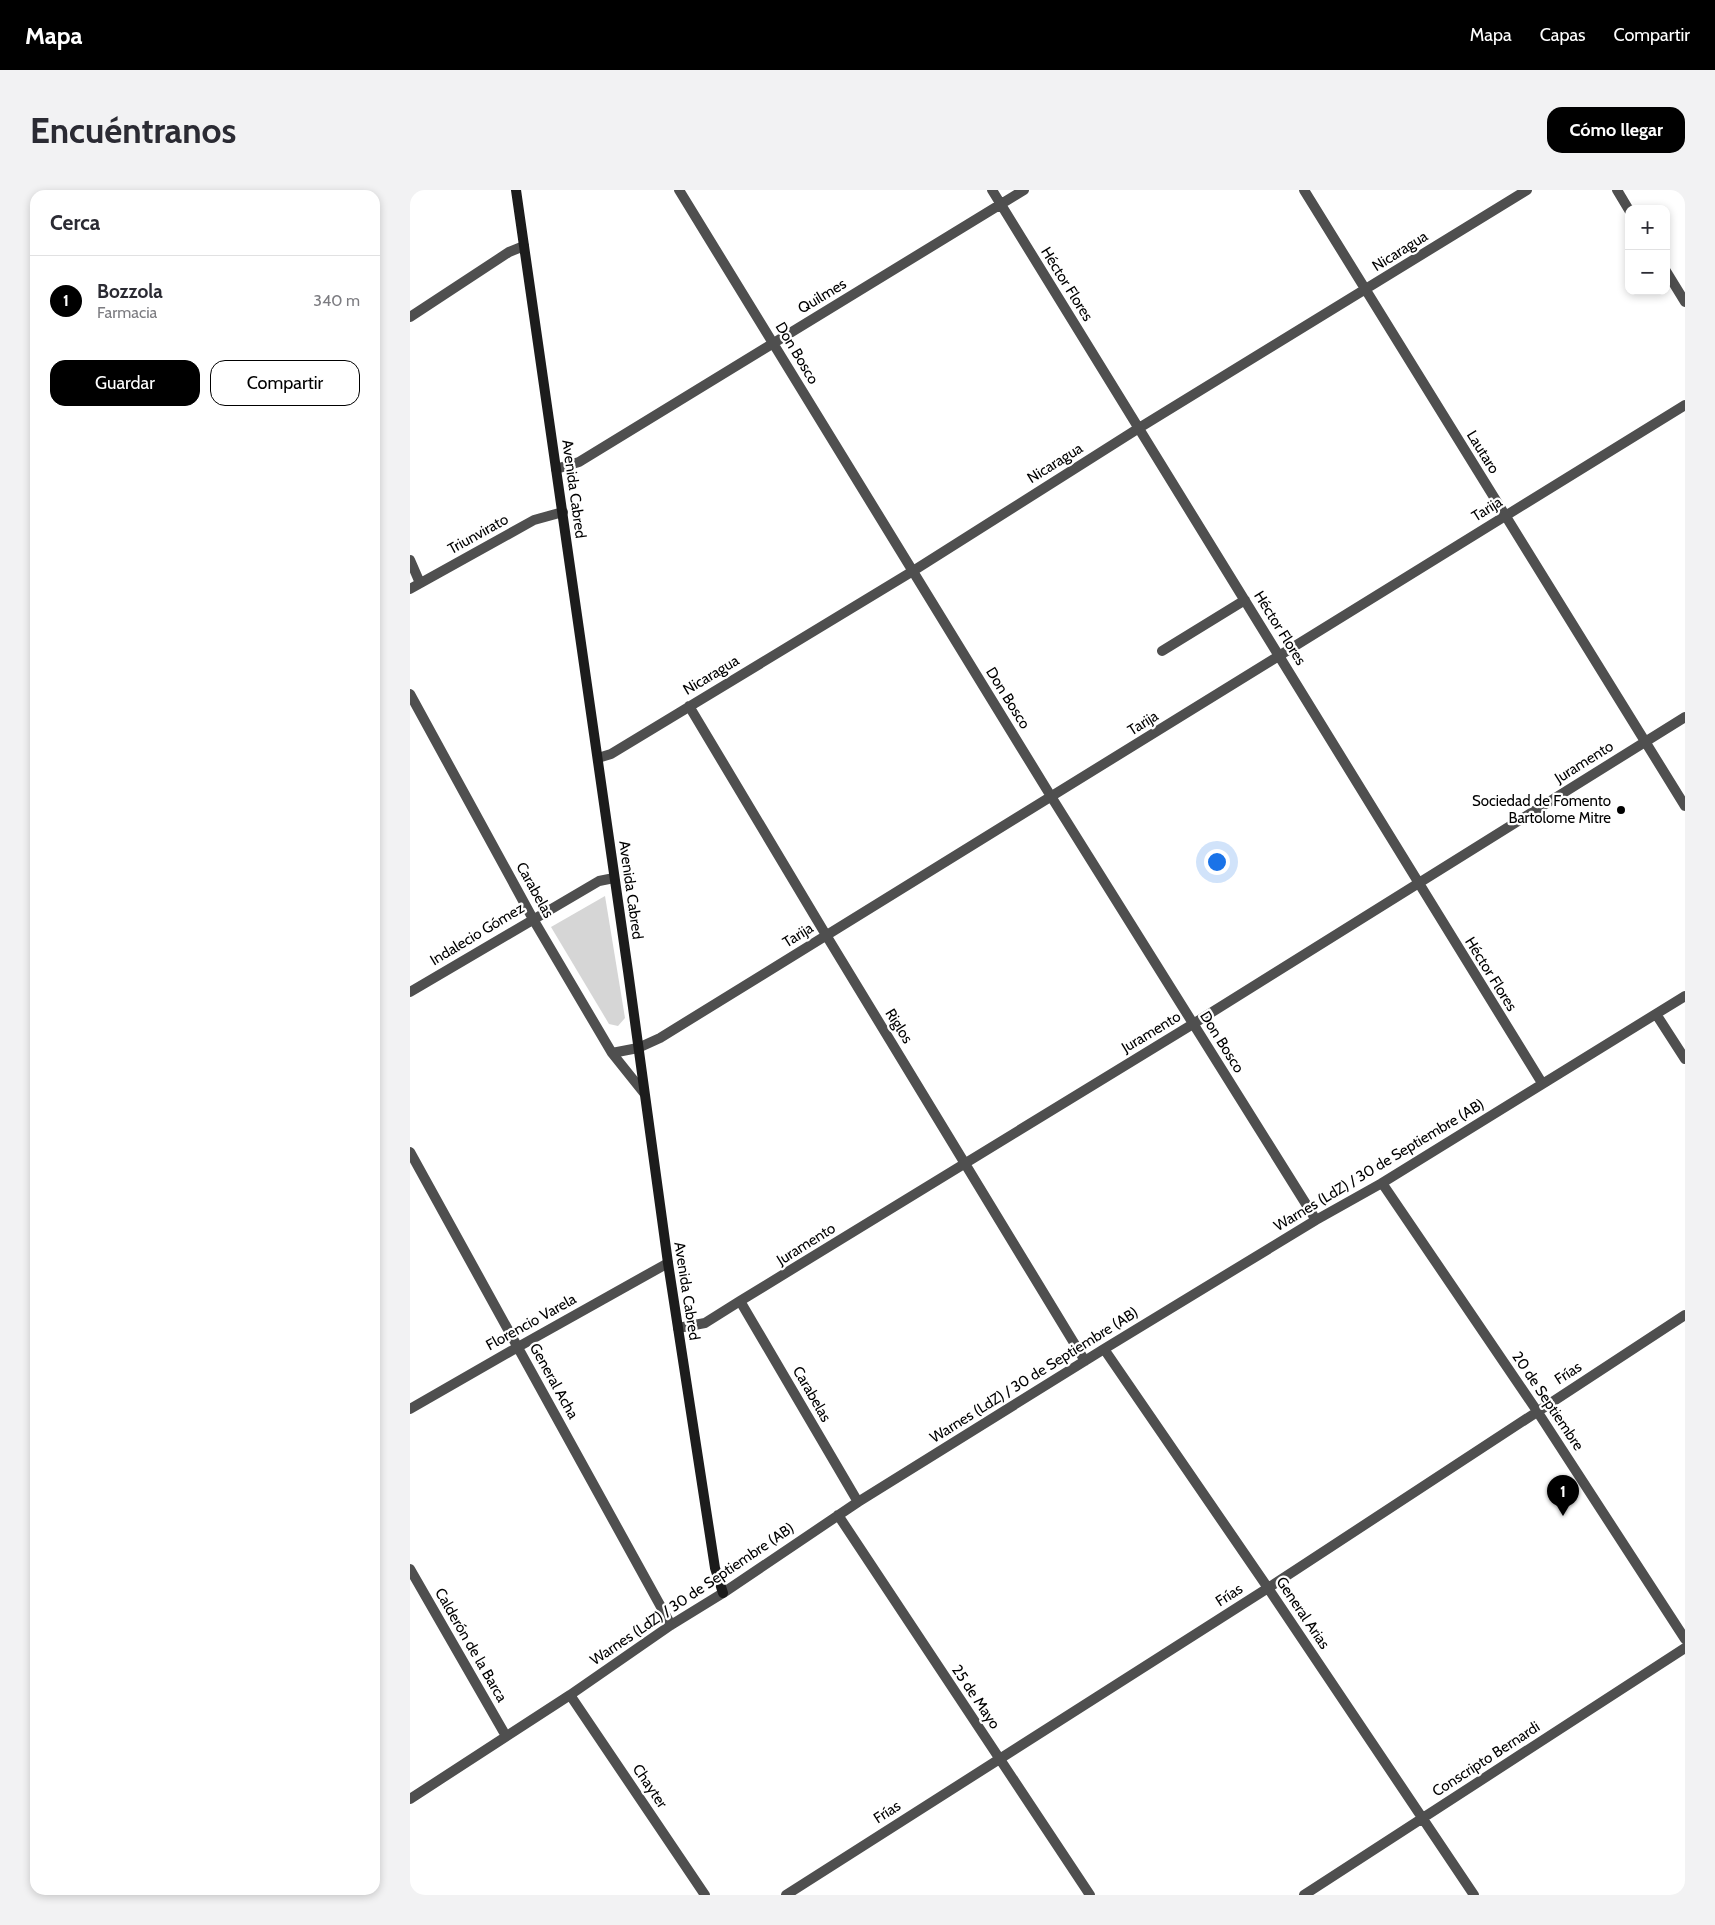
<!DOCTYPE html>
<html lang="es">
<head>
<meta charset="utf-8">
<style>
  :root { --surface:#fff; --page:#f2f2f3; --text:#2b2b33; --muted:#7c7c81; --line:#e1e1e2; --accent:#000 }
  body { margin:0; font-family:Cabin,sans-serif; background:var(--page); color:var(--text) }
  .controls { position:absolute; right:15px; top:15px; display:grid; overflow:hidden; border-radius:10px; box-shadow:0 2px 8px #0003 }
  .controls button { width:45px; height:45px; display:grid; place-items:center; padding:0; border:0; border-bottom:1px solid var(--line); background:var(--surface); color:var(--text); font:25px sans-serif }
  .you { position:absolute; left:806px; top:671px; width:18px; height:18px; margin:-12px; border:4px solid #fff; border-radius:50%; background:#1a73e8; box-shadow:0 0 0 8px #1a73e833 }
  .badge { display:grid; place-items:center; width:32px; height:32px; border-radius:50%; background:var(--accent); color:#fff; font-size:16px; font-weight:700 }
  .pin { position:absolute; translate:-50% -41px; filter:drop-shadow(0 1px 2px #0008) }
  .pin::after { content:''; position:absolute; top:26px; width:18px; height:15px; background:inherit; clip-path:polygon(0 0,100% 0,50% 100%) }
  .list { margin:0; padding:0; list-style:none }
  h2 { display:flex; justify-content:space-between; align-items:center; height:65px; margin:0; padding:0 20px; font-size:21px }
  h2 small { font-size:16px; font-weight:400; color:var(--muted) }
  .list li { display:grid; grid-template-columns:32px 1fr auto; gap:15px; align-items:center; box-sizing:border-box; height:90px; padding:0 20px; border-top:1px solid var(--line) }
  .list b { display:block; font-size:19px; white-space:nowrap }
  .list p { margin:0; font-size:16px; white-space:nowrap; color:var(--muted) }
  .list em { font-size:16px; font-style:normal; color:var(--muted) }
  .actions { display:flex; gap:10px; padding:15px 20px }
  .actions a { flex:1; padding:11px 0; border:1px solid var(--accent); border-radius:15px; text-align:center; font-size:18px; color:var(--accent) }
  .actions .main { background:var(--accent); color:#fff }
  .map { position:relative; flex:none; width:1275px; height:1705px; overflow:hidden; border-radius:15px }
  header { display:flex; align-items:center; gap:30px; box-sizing:border-box; height:70px; padding:0 25px; background:var(--accent); color:#fff }
  header strong { font-size:24px }
  nav { display:flex; gap:28px; margin-inline-start:auto; font-size:18px }
  .intro { display:flex; align-items:center; justify-content:space-between; box-sizing:border-box; height:120px; padding:0 30px }
  h1 { margin:0; font-size:35px }
  .button { padding:12px 22px; border-radius:15px; background:var(--accent); color:#fff; font-size:18px; font-weight:700 }
  main { display:flex; gap:30px; padding:0 30px }
  aside { flex:1; background:var(--surface); border-radius:15px; box-shadow:0 2px 8px #0003 }
  .map>svg:first-child { display:block }
  .green { fill:#d6d6d6 }
  .lines { fill:none; stroke-linecap:round; stroke-linejoin:round }
  .street { stroke:#4f4f4f; stroke-width:10 }
  .secondary { stroke:#1c1c1c; stroke-width:10 }
  .poi-dot { fill:#000; stroke:#fff; stroke-width:2 }
  .labels { text-anchor:middle; stroke-width:4.5; stroke-linejoin:round; paint-order:stroke }
  .street-label { font-size:15px; fill:#000; stroke:#fff }
  .poi-label { font-size:15px; fill:#000; stroke:#fff; text-anchor:end }
</style>
</head>
<body>
<header>
<strong>Mapa</strong>
<nav><a>Mapa</a><a>Capas</a><a>Compartir</a></nav>
</header>
<div class="intro"><h1>Encuéntranos</h1><a class="button">Cómo llegar</a></div>
<main>
<aside>
<h2>Cerca<small></small></h2>
<ul class="list">
<li><span class="badge">1</span><div><b>Bozzola</b><p>Farmacia</p></div><em>340 m</em></li>
</ul>
<div class="actions"><a class="main">Guardar</a><a>Compartir</a></div>
</aside>
<div class="map">
<svg width="1275" height="1705" viewBox="0 0 1275 1705">
  <rect width="100%" height="100%" fill="#fff"/>
  <!-- green -->
  <path class="green" d="M 195,706 L 215,828 L 208,836 L 199,834 L 141,737 Z"/>
  <g class="lines">
    <!-- street -->
    <path class="street" d="M 269,0 L 642,608 L 906,1030
      M 582,0 L 1132,893
      M 894,0 L 1275,616
      M 1207,0 L 1219,20
      M 1256,81 L 1275,112
      M 0,127 L 99,62 L 114,56
      M 146,279 L 169,272 L 614,0
      M 0,370 L 10,393
      M 0,399 L 124,330 L 153,322
      M 752,461 L 835,410
      M 0,504 L 123,729 L 202,863 L 234,903
      M 279,516 L 416,745 L 675,1171
      M 188,568 L 201,564 L 503,381 L 729,238 L 1117,0
      M 0,802 L 189,691 L 204,688
      M 1246,824 L 1275,869
      M 202,863 L 228,858 L 250,848 L 1275,215
      M 0,962 L 261,1435
      M 972,993 L 1127,1221 L 1275,1449
      M 330,1111 L 448,1312
      M 268,1138 L 295,1133 L 330,1111 L 783,834 L 1275,527
      M 694,1159 L 858,1398 L 1064,1705
      M 0,1219 L 108,1157 L 258,1073
      M 428,1325 L 680,1705
      M 0,1379 L 96,1546
      M 160,1505 L 295,1705
      M 0,1609 L 160,1505 L 261,1435 L 313,1403 L 448,1312 L 694,1159 L 906,1030 L 972,993 L 1275,806
      M 376,1705 L 858,1398 L 1275,1125
      M 894,1705 L 1275,1458"/>
    <!-- secondary -->
    <path class="secondary" d="M 106,0 L 218,781 L 258,1073 L 305,1378 L 313,1403"/>
  </g>
  <!-- markers -->
  <circle class="poi-dot" cx="1211" cy="620" r="5"/>
  <g class="labels">
    <!-- street labels -->
    <g class="street-label">
      <text transform="translate(990 61) rotate(-32)" y="5">Nicaragua</text>
      <text transform="translate(657 94) rotate(58)" y="5">Héctor Flores</text>
      <text transform="translate(412 106) rotate(-31)" y="5">Quilmes</text>
      <text transform="translate(387 163) rotate(59)" y="5">Don Bosco</text>
      <text transform="translate(1073 262) rotate(58)" y="5">Lautaro</text>
      <text transform="translate(645 273) rotate(-32)" y="5">Nicaragua</text>
      <text transform="translate(164 299) rotate(82)" y="5">Avenida Cabred</text>
      <text transform="translate(1077 319) rotate(-32)" y="5">Tarija</text>
      <text transform="translate(68 344) rotate(-29)" y="5">Triunvirato</text>
      <text transform="translate(870 438) rotate(58)" y="5">Héctor Flores</text>
      <text transform="translate(301 485) rotate(-31)" y="5">Nicaragua</text>
      <text transform="translate(598 508) rotate(58)" y="5">Don Bosco</text>
      <text transform="translate(733 533) rotate(-32)" y="5">Tarija</text>
      <text transform="translate(1174 572) rotate(-32)" y="5">Juramento</text>
      <text transform="translate(125 700) rotate(61)" y="5">Carabelas</text>
      <text transform="translate(221 700) rotate(82)" y="5">Avenida Cabred</text>
      <text transform="translate(67 744) rotate(-31)" y="5">Indalecio Gómez</text>
      <text transform="translate(388 745) rotate(-32)" y="5">Tarija</text>
      <text transform="translate(1081 784) rotate(58)" y="5">Héctor Flores</text>
      <text transform="translate(489 836) rotate(58)" y="5">Riglos</text>
      <text transform="translate(741 842) rotate(-31)" y="5">Juramento</text>
      <text transform="translate(812 852) rotate(58)" y="5">Don Bosco</text>
      <text transform="translate(969 975) rotate(-31)" y="5">Warnes (LdZ) / 30 de Septiembre (AB)</text>
      <text transform="translate(396 1054) rotate(-32)" y="5">Juramento</text>
      <text transform="translate(277 1101) rotate(81)" y="5">Avenida Cabred</text>
      <text transform="translate(121 1132) rotate(-29)" y="5">Florencio Varela</text>
      <text transform="translate(1158 1183) rotate(-33)" y="5">Frías</text>
      <text transform="translate(624 1185) rotate(-32)" y="5">Warnes (LdZ) / 30 de Septiembre (AB)</text>
      <text transform="translate(144 1191) rotate(61)" y="5">General Acha</text>
      <text transform="translate(402 1204) rotate(60)" y="5">Carabelas</text>
      <text transform="translate(1138 1211) rotate(56)" y="5">20 de Septiembre</text>
      <text transform="translate(282 1404) rotate(-34)" y="5">Warnes (LdZ) / 30 de Septiembre (AB)</text>
      <text transform="translate(819 1405) rotate(-33)" y="5">Frías</text>
      <text transform="translate(893 1423) rotate(56)" y="5">General Arias</text>
      <text transform="translate(61 1455) rotate(60)" y="5">Calderón de la Barca</text>
      <text transform="translate(566 1507) rotate(56)" y="5">25 de Mayo</text>
      <text transform="translate(1076 1569) rotate(-33)" y="5">Conscripto Bernardi</text>
      <text transform="translate(240 1596) rotate(56)" y="5">Chayter</text>
      <text transform="translate(477 1622) rotate(-33)" y="5">Frías</text>
    </g>
    <!-- poi labels -->
    <g class="poi-label">
      <text x="1201" y="616">Sociedad de Fomento<tspan x="1201" dy="17">Bartolome Mitre</tspan></text>
    </g>
  </g>
</svg>
<div class="controls">
<button>+</button>
<button>−</button>
</div>
<div class="you"></div>
<div class="pin badge" style="left:1153px;top:1326px">1</div>
</div>
</main>
</body>
</html>
